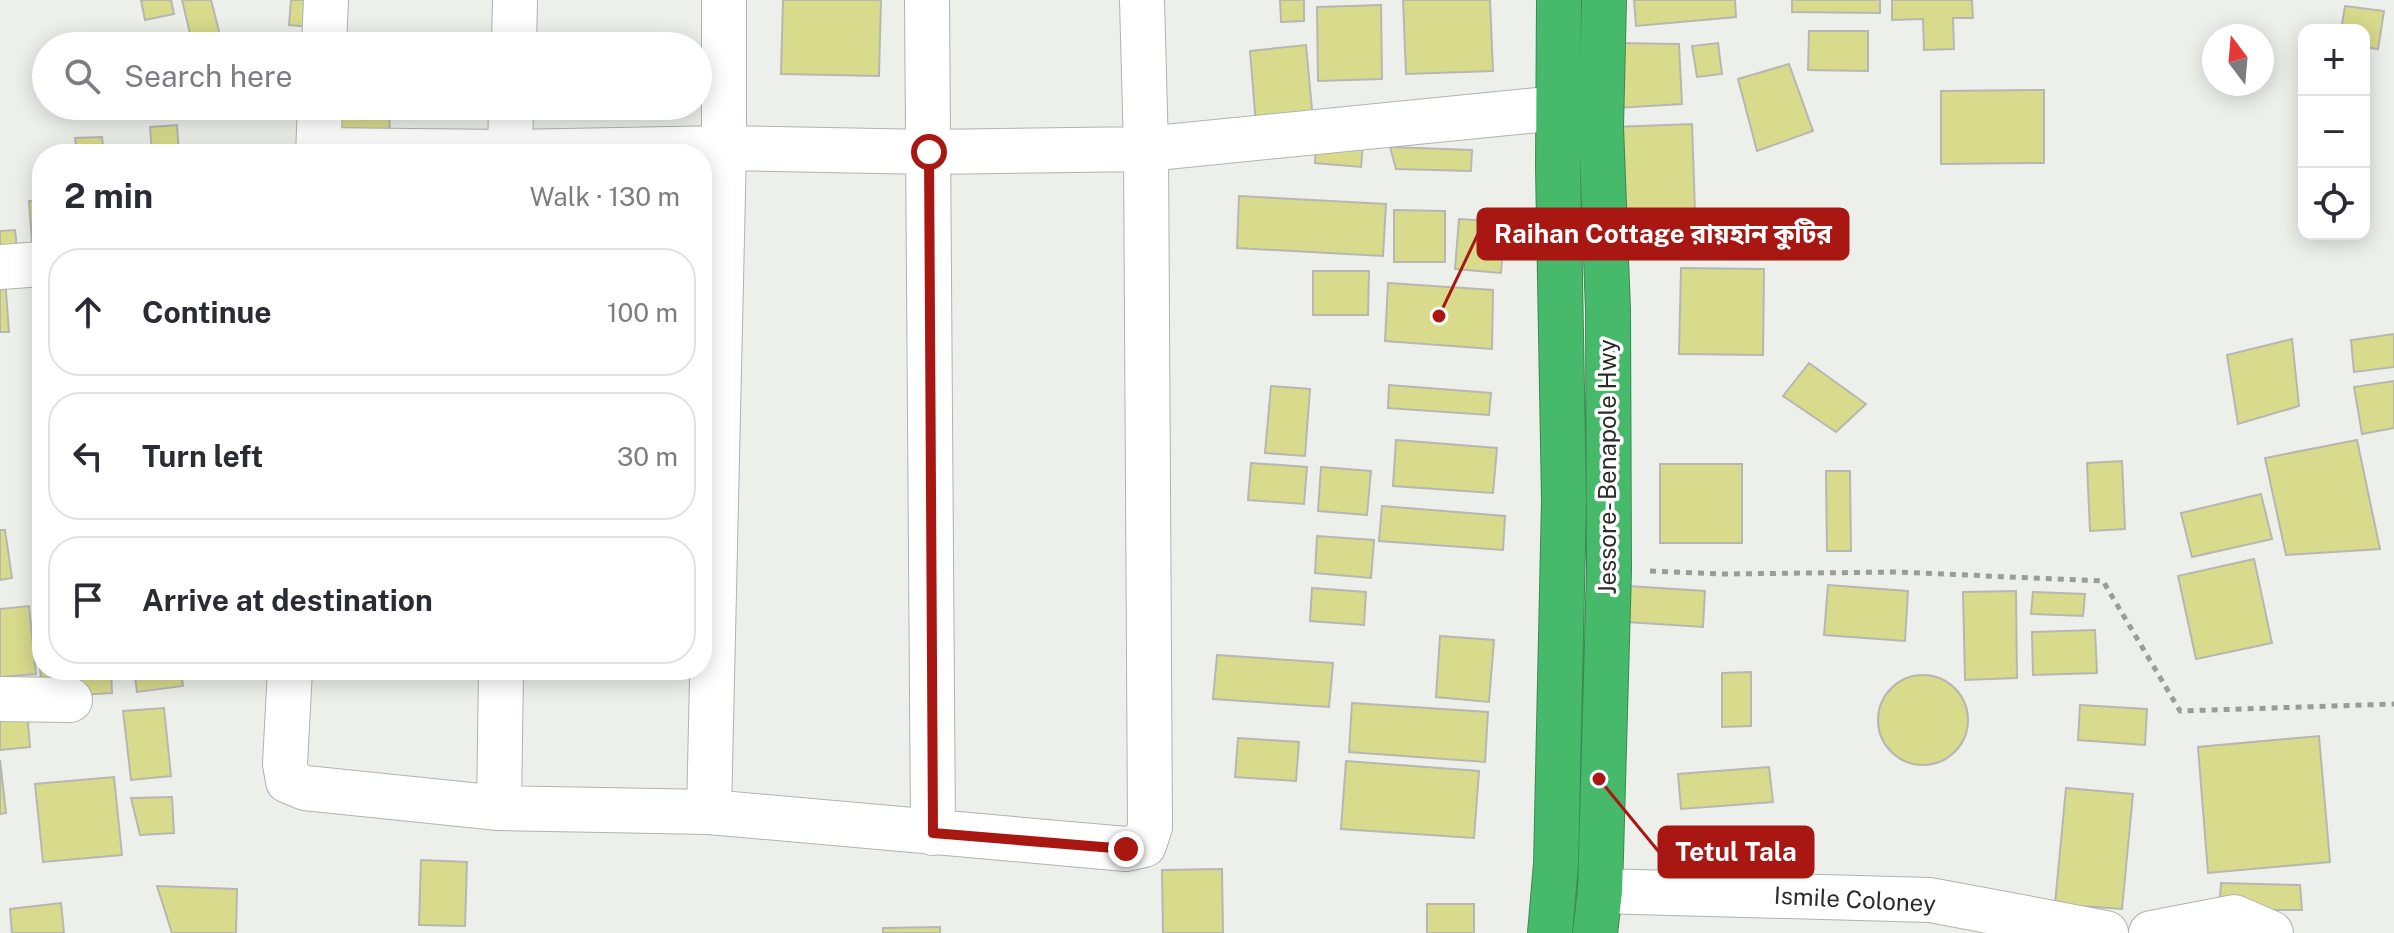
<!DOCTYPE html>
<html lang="en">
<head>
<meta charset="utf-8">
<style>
  :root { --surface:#fff; --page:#f2f2f3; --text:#2b2b33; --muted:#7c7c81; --line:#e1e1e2 }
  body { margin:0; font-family:"Public Sans","Noto Sans Bengali",sans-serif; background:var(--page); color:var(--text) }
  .controls { position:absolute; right:24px; top:24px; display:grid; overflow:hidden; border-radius:16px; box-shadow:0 4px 20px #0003 }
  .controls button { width:72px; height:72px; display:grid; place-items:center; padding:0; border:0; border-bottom:2px solid var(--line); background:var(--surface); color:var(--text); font:40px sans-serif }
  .compass { position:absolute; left:2202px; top:24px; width:72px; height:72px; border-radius:50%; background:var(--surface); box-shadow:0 4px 20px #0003; rotate:344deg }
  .stop { position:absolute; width:24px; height:24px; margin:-18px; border:6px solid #a91713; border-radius:50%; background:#fff }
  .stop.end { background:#a91713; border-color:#fff; box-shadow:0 2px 8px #0008 }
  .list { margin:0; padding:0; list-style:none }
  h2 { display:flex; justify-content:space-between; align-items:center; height:104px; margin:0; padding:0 32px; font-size:34px }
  h2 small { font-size:26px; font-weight:400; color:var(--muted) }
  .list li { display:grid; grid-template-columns:52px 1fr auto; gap:24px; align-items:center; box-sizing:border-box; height:128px; margin:0 16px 16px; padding:0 16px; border:2px solid var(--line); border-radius:32px }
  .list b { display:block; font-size:30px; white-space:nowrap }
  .list em { font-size:26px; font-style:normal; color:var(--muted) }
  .icon { flex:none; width:44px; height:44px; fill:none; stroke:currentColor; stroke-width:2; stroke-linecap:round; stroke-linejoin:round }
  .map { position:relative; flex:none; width:2394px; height:933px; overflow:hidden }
  .search { position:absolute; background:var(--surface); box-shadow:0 4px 20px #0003; left:32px; top:32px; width:680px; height:88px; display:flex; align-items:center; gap:20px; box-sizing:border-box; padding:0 28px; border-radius:44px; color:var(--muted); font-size:30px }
  .panel { position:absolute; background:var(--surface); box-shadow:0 4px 20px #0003; left:32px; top:144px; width:680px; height:536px; border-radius:32px }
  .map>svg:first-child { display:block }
  .building { fill:#d8db8c; stroke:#b7b7b2; stroke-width:2 }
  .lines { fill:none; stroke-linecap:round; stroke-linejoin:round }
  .minor-casing { stroke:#b0b3ae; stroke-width:46 }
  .highway-casing { stroke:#3e8854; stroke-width:46 }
  .path { stroke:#9a9c98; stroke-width:5; stroke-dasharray:6 6; stroke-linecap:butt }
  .minor { stroke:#fff; stroke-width:44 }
  .highway { stroke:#47b96a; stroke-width:44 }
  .route { stroke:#a91713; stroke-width:10 }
  .labels { text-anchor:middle; stroke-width:7; stroke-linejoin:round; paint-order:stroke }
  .street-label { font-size:24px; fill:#2c2d2b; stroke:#fff }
  .leader { fill:none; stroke:#a91713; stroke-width:3 }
  .callout-dot { fill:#a91713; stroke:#fff; stroke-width:3 }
  .callout { fill:#a91713; stroke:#a91713; stroke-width:3 }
  .callout-label { font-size:26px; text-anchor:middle; font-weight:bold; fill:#fff }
</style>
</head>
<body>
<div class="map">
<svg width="2394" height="933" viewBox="0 0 2394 933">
  <rect width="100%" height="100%" fill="#edf0ea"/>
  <!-- building -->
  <path class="building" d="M 141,0 L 171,0 L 174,14 L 145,20 Z
    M 182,0 L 211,0 L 220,35 L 192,42 Z
    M 291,0 L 313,0 L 311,27 L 289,25 Z
    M 783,0 L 881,0 L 879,76 L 781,74 Z
    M 1280,0 L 1304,0 L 1304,21 L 1281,22 Z
    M 1403,0 L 1490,0 L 1493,71 L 1406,74 Z
    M 1634,0 L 1735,0 L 1736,17 L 1636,26 Z
    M 1792,0 L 1880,0 L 1880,13 L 1792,12 Z
    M 1892,0 L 1972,0 L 1973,18 L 1953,18 L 1954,49 L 1924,50 L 1923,19 L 1892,20 Z
    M 1381,5 L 1382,79 L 1318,81 L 1317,7 Z
    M 2345,6 L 2384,11 L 2378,49 L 2364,47 L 2364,30 L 2341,30 Z
    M 1809,31 L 1868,31 L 1868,71 L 1808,70 Z
    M 1617,43 L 1679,44 L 1682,104 L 1616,108 Z
    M 1718,43 L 1722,74 L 1697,77 L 1692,46 Z
    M 1306,45 L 1313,120 L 1256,125 L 1250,51 Z
    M 1789,64 L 1813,131 L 1757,151 L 1738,79 Z
    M 2044,90 L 2044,163 L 1941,164 L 1941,91 Z
    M 330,106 L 389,106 L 390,137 L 330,137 Z
    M 1692,124 L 1695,212 L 1616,215 L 1613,127 Z
    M 177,125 L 179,154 L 152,154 L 150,127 Z
    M 102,137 L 104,154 L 77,154 L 75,138 Z
    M 1316,142 L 1363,145 L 1361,167 L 1315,163 Z
    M 1390,147 L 1472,150 L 1471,171 L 1396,169 Z
    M 1239,196 L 1386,204 L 1383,256 L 1237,248 Z
    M 42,200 L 42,255 L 33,256 L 29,201 Z
    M 1394,210 L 1445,211 L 1445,262 L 1394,262 Z
    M 1459,219 L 1505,222 L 1501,273 L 1455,269 Z
    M 15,230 L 18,258 L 0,259 L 0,231 Z
    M 1681,268 L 1764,269 L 1763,355 L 1679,354 Z
    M 1313,271 L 1369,271 L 1368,315 L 1313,315 Z
    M 0,278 L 5,278 L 9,332 L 0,332 Z
    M 1388,283 L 1493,290 L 1492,349 L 1385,341 Z
    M 2394,334 L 2394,367 L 2354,372 L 2351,340 Z
    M 2292,339 L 2299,406 L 2238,424 L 2227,355 Z
    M 34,342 L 42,342 L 42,406 L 39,406 Z
    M 1809,363 L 1866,404 L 1836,432 L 1783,396 Z
    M 2394,381 L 2394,428 L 2362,434 L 2354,387 Z
    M 1389,385 L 1491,393 L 1489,415 L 1388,408 Z
    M 1271,386 L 1310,389 L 1305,456 L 1265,453 Z
    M 1396,440 L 1497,448 L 1493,493 L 1393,486 Z
    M 2357,440 L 2380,549 L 2286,555 L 2265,458 Z
    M 2122,461 L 2125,529 L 2090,531 L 2087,463 Z
    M 1251,463 L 1307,467 L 1304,504 L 1248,500 Z
    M 1660,464 L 1742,464 L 1742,543 L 1660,543 Z
    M 1321,467 L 1371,471 L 1367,515 L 1318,511 Z
    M 1826,471 L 1850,471 L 1851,551 L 1827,551 Z
    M 2261,494 L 2272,539 L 2192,557 L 2181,513 Z
    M 1382,506 L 1505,516 L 1503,550 L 1379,541 Z
    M 0,530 L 5,530 L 12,578 L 0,580 Z
    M 1317,536 L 1374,540 L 1371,578 L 1315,573 Z
    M 2254,559 L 2272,643 L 2196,659 L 2178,576 Z
    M 1828,585 L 1908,591 L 1905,641 L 1824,635 Z
    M 1628,586 L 1705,591 L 1703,627 L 1627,622 Z
    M 1312,588 L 1366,592 L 1364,625 L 1310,621 Z
    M 2016,591 L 2017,678 L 1965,680 L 1963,592 Z
    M 2033,592 L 2085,594 L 2083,616 L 2031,614 Z
    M 29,606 L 36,674 L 0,677 L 0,609 Z
    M 36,625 L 42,625 L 42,670 L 67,670 L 68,687 L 42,690 Z
    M 2095,630 L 2097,673 L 2033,675 L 2032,632 Z
    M 1440,636 L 1494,640 L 1489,702 L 1436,697 Z
    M 1217,655 L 1333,663 L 1329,707 L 1213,699 Z
    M 77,670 L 111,670 L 112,693 L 79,695 Z
    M 134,670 L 181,670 L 183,686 L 137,692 Z
    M 1751,672 L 1751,726 L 1722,727 L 1722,673 Z
    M1878 720a45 45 0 1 1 90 0a45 45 0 1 1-90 0Z
    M 26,698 L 30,747 L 0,750 L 0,701 Z
    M 1352,703 L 1488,712 L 1485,762 L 1349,752 Z
    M 2080,705 L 2147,709 L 2145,745 L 2078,740 Z
    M 164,708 L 171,776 L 131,780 L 123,711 Z
    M 2319,736 L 2330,862 L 2208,873 L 2198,747 Z
    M 1238,738 L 1299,742 L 1296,781 L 1235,777 Z
    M 0,760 L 6,813 L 0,814 Z
    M 1346,761 L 1479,771 L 1474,838 L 1341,829 Z
    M 1769,767 L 1773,802 L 1681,809 L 1678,774 Z
    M 114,777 L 122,855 L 43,862 L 35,784 Z
    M 2066,788 L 2133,794 L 2122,909 L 2055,904 Z
    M 172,797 L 174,833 L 140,835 L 131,798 Z
    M 421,860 L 467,862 L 465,926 L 419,925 Z
    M 1222,869 L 1223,933 L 1163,933 L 1162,870 Z
    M 2221,883 L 2300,885 L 2302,910 L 2219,910 Z
    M 157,886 L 237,889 L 236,933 L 172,933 Z
    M 61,903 L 64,933 L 12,933 L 10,909 Z
    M 1427,904 L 1474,904 L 1474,933 L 1427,933 Z
    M 940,927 L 940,933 L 883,933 L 883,928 Z"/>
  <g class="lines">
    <defs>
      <path id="minor" d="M 927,0 L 933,833
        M 324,46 L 326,0
        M 514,46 L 515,0
        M 318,150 L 510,152 L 724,148 L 929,152 L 1146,149 L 1142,0
        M 318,154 L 320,106
        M 510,154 L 511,106
        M 0,267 L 42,264
        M 290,670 L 285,764 L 288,781 L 305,788 L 499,808 L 709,812 L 1126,849 L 1144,845 L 1150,827 L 1146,149 L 1558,108
        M 0,699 L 70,700
        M 499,808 L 501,670
        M 709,812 L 724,148 L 724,0
        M 1600,891 L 1930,900 L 2106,933
        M 2151,933 L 2234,917 L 2271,933"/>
      <path id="highway" d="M 1550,933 L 1556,864 L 1564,500 L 1558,167 L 1559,0
        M 1595,933 L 1600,891 L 1609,570 L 1608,310 L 1601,127 L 1604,0"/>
    </defs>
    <!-- minor casing -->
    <use href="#minor" class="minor-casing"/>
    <!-- highway casing -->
    <use href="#highway" class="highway-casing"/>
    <!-- path -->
    <path class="path" d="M 1650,571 L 1724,574 L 1897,572 L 2103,581 L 2180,711 L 2394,704"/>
    <!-- minor -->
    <use href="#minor" class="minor"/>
    <!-- highway -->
    <use href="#highway" class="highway"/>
  </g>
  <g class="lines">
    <!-- route -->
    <path class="route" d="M 929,152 L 933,833 L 1126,849"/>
  </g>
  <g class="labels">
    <!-- street labels -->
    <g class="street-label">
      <text transform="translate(1608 467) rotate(-90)" y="8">Jessore- Benapole Hwy</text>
      <text transform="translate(1855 900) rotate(3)" y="8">Ismile Coloney</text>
    </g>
  </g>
  <!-- callouts -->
  <path class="leader" d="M1439 316L1478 234M1599 779L1659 852"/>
  <g class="callout-dot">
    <circle cx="1439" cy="316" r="8"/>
    <circle cx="1599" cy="779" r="8"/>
  </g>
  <g class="callout">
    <rect x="1478" y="209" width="370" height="50" rx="8"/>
    <rect x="1659" y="827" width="154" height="50" rx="8"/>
  </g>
  <g class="callout-label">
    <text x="1663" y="243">Raihan Cottage রায়হান কুটির</text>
    <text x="1736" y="861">Tetul Tala</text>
  </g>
</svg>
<div class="controls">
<button>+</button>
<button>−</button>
<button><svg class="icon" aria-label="locate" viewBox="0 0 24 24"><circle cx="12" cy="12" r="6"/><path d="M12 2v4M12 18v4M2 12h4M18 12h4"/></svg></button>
</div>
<svg class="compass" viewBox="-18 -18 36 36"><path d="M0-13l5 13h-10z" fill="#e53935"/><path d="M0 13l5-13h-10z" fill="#7c7c81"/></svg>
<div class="stop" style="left:929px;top:152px"></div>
<div class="stop end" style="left:1126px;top:849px"></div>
<div class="search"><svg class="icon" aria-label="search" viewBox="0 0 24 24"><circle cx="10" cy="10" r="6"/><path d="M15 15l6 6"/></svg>Search here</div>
<section class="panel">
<h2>2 min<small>Walk · 130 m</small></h2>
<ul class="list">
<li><svg class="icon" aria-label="ahead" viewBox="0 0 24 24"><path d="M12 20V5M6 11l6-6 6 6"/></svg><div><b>Continue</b></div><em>100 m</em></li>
<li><svg class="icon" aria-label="left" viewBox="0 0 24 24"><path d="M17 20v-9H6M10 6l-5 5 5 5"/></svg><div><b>Turn left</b></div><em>30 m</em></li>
<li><svg class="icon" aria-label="arrive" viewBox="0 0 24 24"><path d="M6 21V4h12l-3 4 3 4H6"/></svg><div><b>Arrive at destination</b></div></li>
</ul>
</section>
</div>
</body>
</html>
